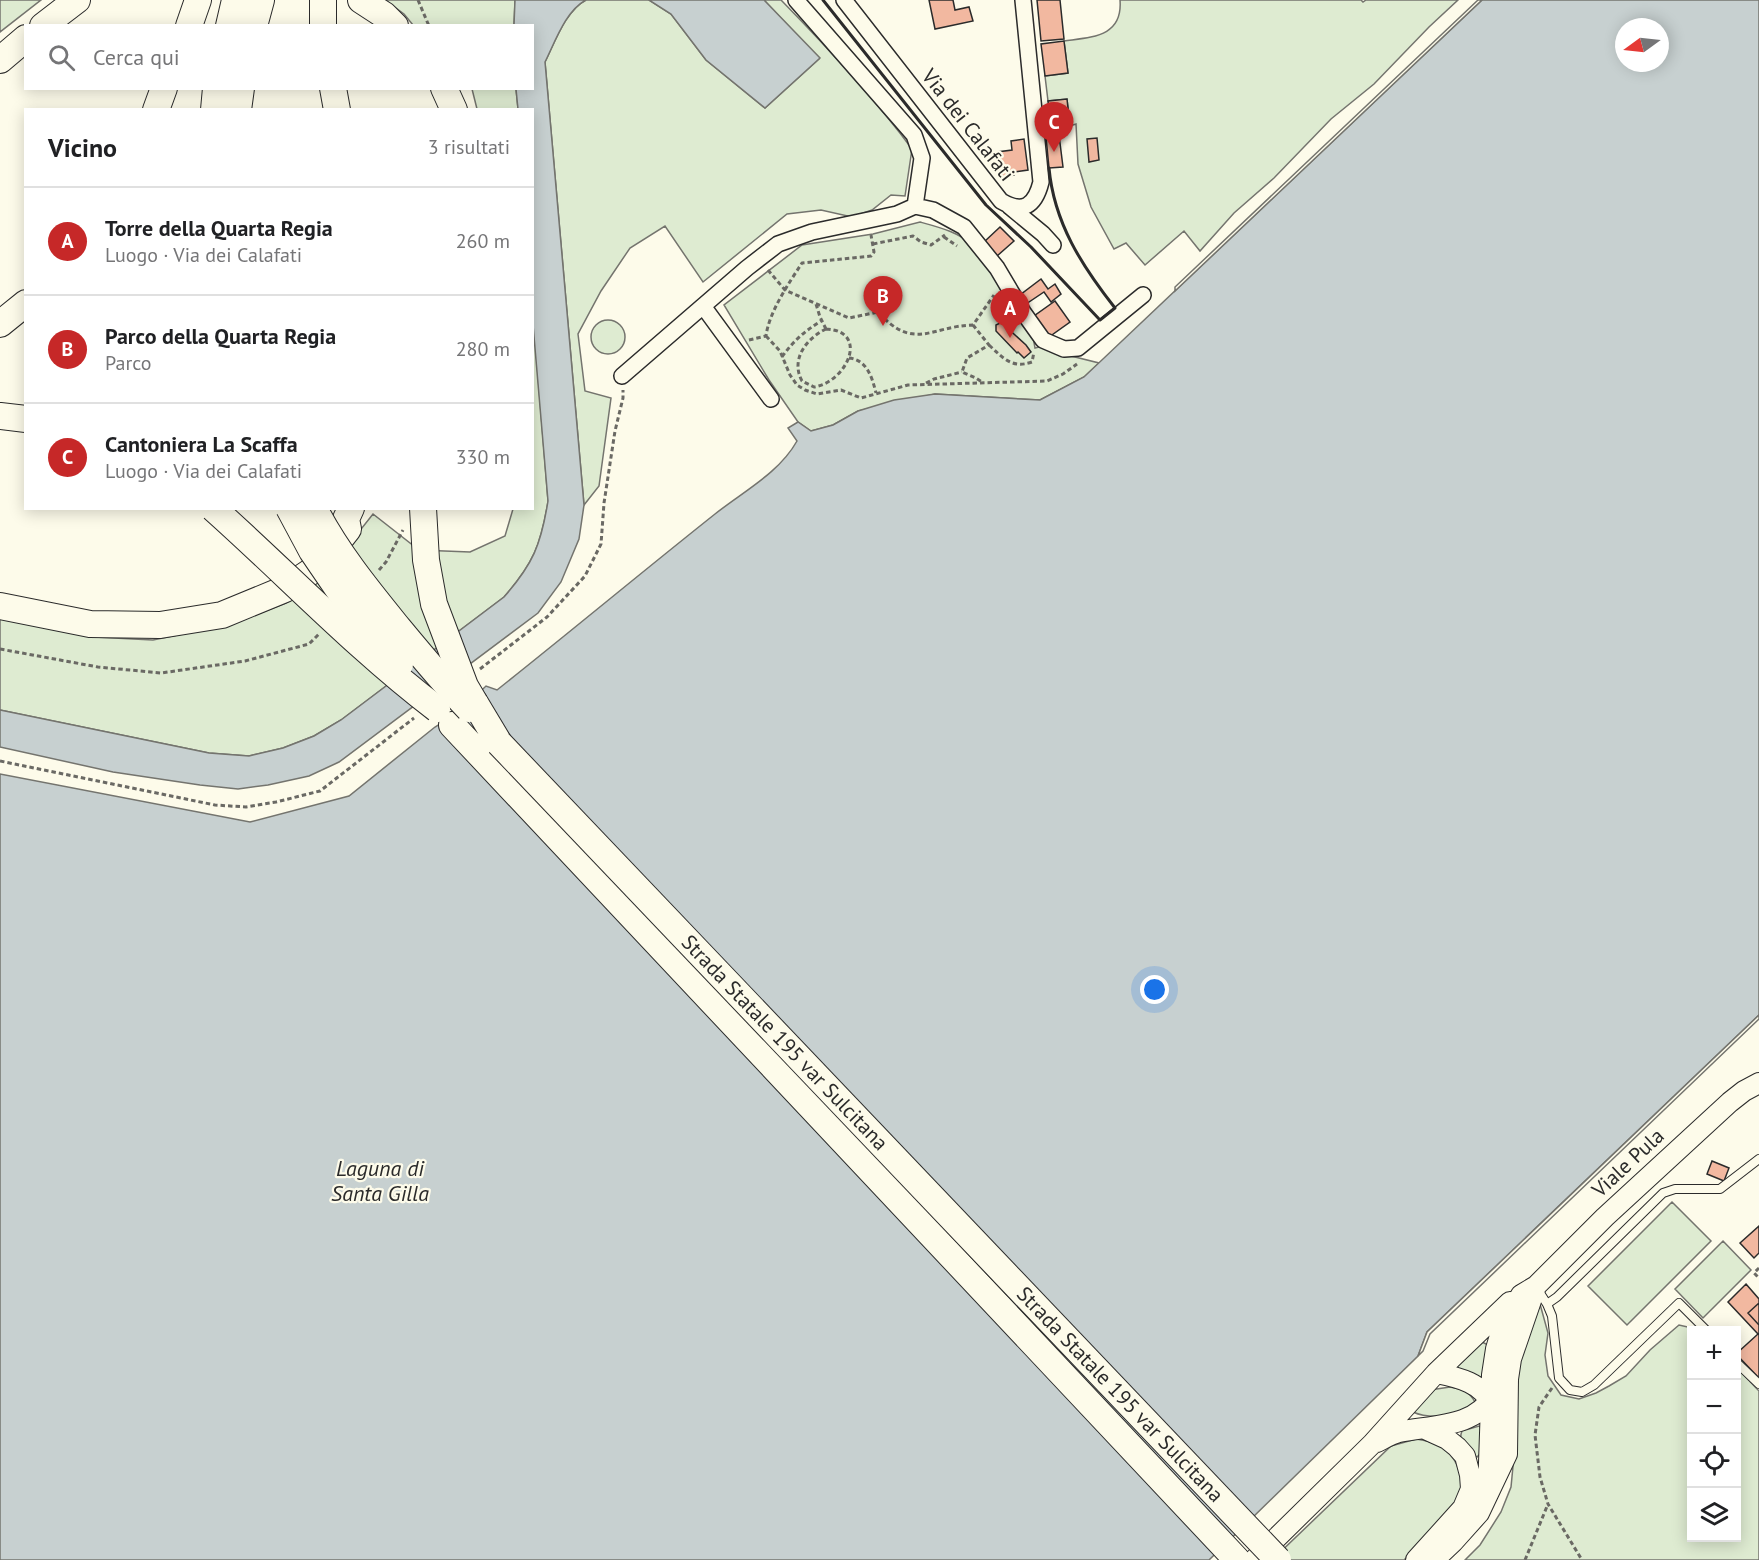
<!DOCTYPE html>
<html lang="it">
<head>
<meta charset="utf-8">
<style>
  :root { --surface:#fff; --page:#f6f6f6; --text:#202124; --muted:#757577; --line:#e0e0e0; --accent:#c62828 }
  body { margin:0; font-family:"PT Sans",sans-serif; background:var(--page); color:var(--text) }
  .controls { position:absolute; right:18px; bottom:18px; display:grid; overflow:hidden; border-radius:0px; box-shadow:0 3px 15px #0003 }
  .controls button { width:54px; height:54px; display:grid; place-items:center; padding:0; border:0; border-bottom:2px solid var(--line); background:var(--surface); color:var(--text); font:30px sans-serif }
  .compass { position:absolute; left:1615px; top:18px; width:54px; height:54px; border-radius:50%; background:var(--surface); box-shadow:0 3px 15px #0003; rotate:255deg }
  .you { position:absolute; left:1155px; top:990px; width:21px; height:21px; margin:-15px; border:4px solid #fff; border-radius:50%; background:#1a73e8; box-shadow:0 0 0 9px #1a73e833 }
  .badge { display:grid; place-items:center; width:39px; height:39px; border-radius:50%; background:var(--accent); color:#fff; font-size:20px; font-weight:700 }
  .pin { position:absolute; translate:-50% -50px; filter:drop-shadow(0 2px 3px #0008) }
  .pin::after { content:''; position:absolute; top:32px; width:21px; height:18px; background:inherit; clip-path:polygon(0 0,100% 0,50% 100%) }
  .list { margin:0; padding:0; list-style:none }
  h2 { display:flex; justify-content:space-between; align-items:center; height:78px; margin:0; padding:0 24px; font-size:26px }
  h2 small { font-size:20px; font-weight:400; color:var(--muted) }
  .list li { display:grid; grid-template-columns:39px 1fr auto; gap:18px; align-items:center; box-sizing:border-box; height:108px; padding:0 24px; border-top:2px solid var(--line) }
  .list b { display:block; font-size:22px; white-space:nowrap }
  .list p { margin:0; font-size:20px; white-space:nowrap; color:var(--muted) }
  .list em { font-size:20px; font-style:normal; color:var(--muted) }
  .icon { flex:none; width:33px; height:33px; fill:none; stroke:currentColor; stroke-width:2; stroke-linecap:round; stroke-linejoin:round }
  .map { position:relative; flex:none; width:1759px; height:1560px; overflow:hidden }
  .search { position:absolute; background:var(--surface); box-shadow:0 3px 15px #0003; left:24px; top:24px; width:510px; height:66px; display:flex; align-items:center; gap:15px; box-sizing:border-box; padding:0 21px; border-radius:0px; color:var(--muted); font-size:22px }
  .panel { position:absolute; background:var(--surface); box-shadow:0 3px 15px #0003; left:24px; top:108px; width:510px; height:402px; border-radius:0px }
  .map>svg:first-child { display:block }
  .green { fill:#deebd1; stroke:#74746e; stroke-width:1.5 }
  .water { fill:#c7d0d0; stroke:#74746e; stroke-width:1.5; fill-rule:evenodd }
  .pier { fill:#fdfbea; stroke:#74746e; stroke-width:1.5 }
  .building { fill:#f2b8a0; stroke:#2b2b2b; stroke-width:1.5 }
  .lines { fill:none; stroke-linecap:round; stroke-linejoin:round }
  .service-casing { stroke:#2b2b2b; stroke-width:10 }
  .minor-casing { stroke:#2b2b2b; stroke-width:18 }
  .tertiary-casing { stroke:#2b2b2b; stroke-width:22 }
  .trunk-casing { stroke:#2b2b2b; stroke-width:28 }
  .path { stroke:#6a6964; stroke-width:3; stroke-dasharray:4.5 3; stroke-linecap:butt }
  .service { stroke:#fdfbea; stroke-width:8 }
  .minor { stroke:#fdfbea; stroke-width:15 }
  .tertiary { stroke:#fdfbea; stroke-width:20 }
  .trunk { stroke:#fdfbea; stroke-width:26 }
  .trunk-bridge-casing { stroke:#2b2b2b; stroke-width:28; stroke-linecap:butt }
  .trunk-bridge { stroke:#fdfbea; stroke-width:26 }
  .wall { stroke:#2b2b2b; stroke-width:3 }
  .labels { text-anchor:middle; stroke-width:4.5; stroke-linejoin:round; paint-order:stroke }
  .street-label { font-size:21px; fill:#2b2b2b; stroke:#fdfbea }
  .water-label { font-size:22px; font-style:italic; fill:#2b2b2b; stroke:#fdfbea }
</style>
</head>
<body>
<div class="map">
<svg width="1759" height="1560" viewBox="0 0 1759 1560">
  <rect width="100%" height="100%" fill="#fdfbea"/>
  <!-- green -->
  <path class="green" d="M 0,0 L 41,0 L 0,32 Z
    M 385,0 L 515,0 L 514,25 L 413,25 L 404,14 Z
    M 586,0 L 649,0 L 671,14 L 706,60 L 765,108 L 819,59 L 764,0 L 781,0 C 827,47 873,96 912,149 L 905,196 L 891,195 L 872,210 L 852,217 L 821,210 L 787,214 L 703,282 L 665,226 L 630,248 L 601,291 L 578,334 L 585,391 L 611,398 L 599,486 L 584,505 L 545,62 C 555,42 566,10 586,0 Z
    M 1120,0 L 1361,0 L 1363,2 L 1366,0 L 1458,0 L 1429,27 L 1374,84 L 1331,119 L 1274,178 L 1234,213 L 1200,251 L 1184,231 L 1145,265 L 1126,243 L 1114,249 L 1091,207 L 1078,164 L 1076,124 L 1070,126 L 1067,99 L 1048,101 L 1045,76 L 1068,73 L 1064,41 C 1092,37 1123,37 1120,0 Z
    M 472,89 L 516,89 L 518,109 L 477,109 Z
    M 920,222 C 942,228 958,232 976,247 L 1033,337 L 1035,348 L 1043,346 L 1059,353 L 1099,363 L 1084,377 L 1040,400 L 935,394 L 858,411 L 833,425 L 811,431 L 798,422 L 769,380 L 724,305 L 802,245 L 873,234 Z
    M 533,313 L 548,501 C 541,545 533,564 504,597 L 341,720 L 314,736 L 283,748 L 249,756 L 209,753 L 0,710 L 0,618 L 94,637 L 153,640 L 232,624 L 286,603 L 320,581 L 373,514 L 419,550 L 470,552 L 505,536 L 513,509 L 532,508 Z
    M591 337a17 17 0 1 1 34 0a17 17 0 1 1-34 0Z
    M 1672,1202 L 1711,1241 L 1627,1325 L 1588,1286 Z
    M 1723,1241 L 1751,1270 L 1703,1318 L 1675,1289 Z
    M 1540,1304 L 1548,1333 L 1545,1355 L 1548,1376 L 1561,1395 L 1579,1399 L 1596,1393 L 1609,1386 L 1626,1376 L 1650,1350 L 1679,1325 L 1701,1330 L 1692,1330 L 1692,1538 L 1736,1538 L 1737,1368 L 1759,1391 L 1759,1560 L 1465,1560 L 1480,1545 L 1501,1512 L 1511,1487 L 1514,1456 L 1517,1365 Z
    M 1482,1342 L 1488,1345 L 1483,1378 L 1477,1378 L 1455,1369 L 1459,1363 Z
    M 1450,1387 C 1462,1389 1469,1391 1475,1402 C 1467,1418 1428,1419 1413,1412 L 1430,1390 Z
    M 1479,1426 L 1481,1428 L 1480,1454 L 1477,1457 C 1468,1451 1457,1443 1462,1431 Z
    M 1416,1439 C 1434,1441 1449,1448 1457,1465 C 1459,1472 1464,1481 1463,1488 C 1460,1512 1422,1543 1404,1560 L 1272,1560 L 1391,1446 Z"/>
  <!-- water -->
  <path class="water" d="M 515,0 L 586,0 C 566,10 555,42 545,62 L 584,505 L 579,539 L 561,582 L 538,613 L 339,762 L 309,776 L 268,785 L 238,789 L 200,785 L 113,772 L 0,747 L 0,710 L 209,753 L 249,756 L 283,748 L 314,736 L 341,720 L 504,597 C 533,564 541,545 548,501 L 532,313 L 532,110 L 518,109 L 516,89 L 532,88 L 532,26 L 514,25 Z
    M 649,0 L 764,0 L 820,58 L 765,108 L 706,60 L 671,14 Z
    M 1482,0 L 1759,0 L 1759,1015 L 1427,1332 L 1418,1356 L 1209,1560 L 0,1560 L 0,774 L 250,822 L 349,796 L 435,727 L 459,712 L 486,686 L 497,690 C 570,632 642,572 715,514 C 744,491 779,473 797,441 L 788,428 L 798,422 L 811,431 L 833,425 L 858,411 L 894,400 L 935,394 L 1040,400 L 1084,377 ZM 1624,27 L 1660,27 L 1660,63 L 1624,63 Z"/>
  <!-- pier -->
  <path class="pier" d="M 1478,0 L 1482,0 L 1175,291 L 1175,287 Z
    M 1759,1015 L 1759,1019 L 1430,1334 L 1423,1351 L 1418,1356 L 1427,1332 Z"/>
  <!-- building -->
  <path class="building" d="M 929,0 L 953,0 L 955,10 L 969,7 L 973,21 L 935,29 Z
    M 1037,0 L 1060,0 L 1064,39 L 1041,41 Z
    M 1064,41 L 1068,73 L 1045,76 L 1041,44 Z
    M 1067,99 L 1070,126 L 1051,128 L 1048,101 Z
    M 1059,135 L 1063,167 L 1049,168 L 1046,137 Z
    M 1097,138 L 1099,160 L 1089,162 L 1087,139 Z
    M 1024,139 L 1028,170 L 1014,172 L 1014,175 L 1002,177 L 997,152 L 1012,150 L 1011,141 Z
    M 1000,227 L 1014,241 L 997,256 L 984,242 Z
    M 1041,279 L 1048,289 L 1055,284 L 1061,294 L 1051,302 L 1044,292 L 1026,304 L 1020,295 Z
    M 1055,301 L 1070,322 L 1049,337 L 1034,316 Z
    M 1000,323 L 1003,324 L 1026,345 L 1031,352 L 1024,358 L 1018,352 L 1017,353 L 996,331 L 996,325 Z
    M 1712,1161 L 1729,1168 L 1724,1181 L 1707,1174 Z
    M 1759,1226 L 1759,1253 L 1754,1258 L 1740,1243 Z
    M 1746,1284 L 1759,1299 L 1759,1303 L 1748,1313 L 1759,1325 L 1759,1378 L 1736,1354 L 1758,1334 L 1728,1302 Z
    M 1759,1303 L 1759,1325 L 1748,1313 Z"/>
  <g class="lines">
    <defs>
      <path id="service" d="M 1538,1290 L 1547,1304 L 1552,1316 L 1559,1378 L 1570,1390 L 1582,1392 L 1594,1385 L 1679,1303 L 1706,1330
        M 1547,1304 L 1557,1297 L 1663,1193 L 1675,1189 L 1720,1189 L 1759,1159
        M 1736,1362 L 1759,1384"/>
      <path id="minor" d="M 796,0 L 914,135 L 922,158 L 915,206 L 933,210 L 964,227 L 997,268 L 1023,312 L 1043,340 L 1064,349 L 1078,348 L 1143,295
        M 844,0 L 1001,201 C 1023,214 1035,206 1041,182 L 1023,0
        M 1009,206 L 1043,234 L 1053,245
        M 703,306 L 771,399
        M 622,376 L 747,268 L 778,244 L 812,232 L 897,214 L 915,206"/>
      <path id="tertiary" d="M 1436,1373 C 1457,1377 1485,1383 1492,1407
        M 1377,1442 C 1385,1438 1392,1434 1399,1432 C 1431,1425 1476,1428 1493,1395
        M 1488,1492 L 1492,1375 L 1496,1349 L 1503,1326 L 1521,1295 L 1536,1286 L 1605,1217 L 1730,1102 L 1744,1091 L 1759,1083
        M 1254,1560 L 1372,1444 L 1436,1373 L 1510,1302
        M 1416,1560 L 1463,1508 L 1471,1489 L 1470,1475 L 1465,1456 L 1457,1447 L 1447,1439 L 1425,1429
        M 1434,1560 L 1453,1542 L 1479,1513 L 1507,1454 L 1508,1379 L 1511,1359 L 1535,1289"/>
      <path id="trunk" d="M 323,0 L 323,26
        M 361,0 L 384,15 L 395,26
        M 43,26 L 77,0
        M 189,26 L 198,0
        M 229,26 L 235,0
        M 254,26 L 261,0
        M 0,60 L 26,38
        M 333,88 L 337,110
        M 444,88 L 454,110
        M 156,110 L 164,88
        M 214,110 L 216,88
        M 238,110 L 241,88
        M 0,324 L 26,303
        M 0,416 L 26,419
        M 0,606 L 90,624 L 160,625 L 222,615 L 285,589 L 319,566 L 348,529 L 346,519 L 351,508
        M 475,703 L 499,743
        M 452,725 L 1237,1560"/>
    </defs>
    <!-- service casing -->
    <use href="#service" class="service-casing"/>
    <!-- minor casing -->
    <use href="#minor" class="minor-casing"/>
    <!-- tertiary casing -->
    <use href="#tertiary" class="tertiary-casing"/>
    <!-- trunk casing -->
    <use href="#trunk" class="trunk-casing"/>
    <!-- path -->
    <path class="path" d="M 418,0 L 429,26
      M 944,237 L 957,246
      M 873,244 L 913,236 L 921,242 L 931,245 L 945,235
      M 768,270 L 785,290 L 849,318 L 878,312 C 914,352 931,326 973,325 L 994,295
      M 816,304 L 820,317 L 826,329
      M 973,325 L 989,345 L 967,358 L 962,372 L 976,378 L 982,382
      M 826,329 C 870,331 847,382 814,387 L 802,381 C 790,359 807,338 826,329 Z
      M 766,336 L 780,351 L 790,375 L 797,385 L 805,390 L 817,394 L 841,390 L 861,398 L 908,385 L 1047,381 L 1063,374 L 1077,364
      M 749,340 L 766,336 C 769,312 789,283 802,263 L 871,256 L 874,252 L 871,235
      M 989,345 C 1003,358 1012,369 1032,362 L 1034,352
      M 782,357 C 793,341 805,331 821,321
      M 849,358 C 867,360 872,377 876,393
      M 926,383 L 934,379 L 962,372
      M 379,570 L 386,562 L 403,530
      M 0,649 L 98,667 L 161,673 L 245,661 L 309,644 L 319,634
      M 480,669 L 547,617 L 585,576 L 601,544 L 604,503 L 615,431 L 623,398 L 623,390
      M 0,761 L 215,805 L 246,807 L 276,802 L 320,791 L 414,718
      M 1759,1268 L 1754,1273 L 1759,1278
      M 1552,1388 L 1539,1407 L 1535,1435 L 1540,1477 L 1548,1504 L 1582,1560
      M 1525,1560 L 1548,1504"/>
    <!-- service -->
    <use href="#service" class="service"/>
    <!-- minor -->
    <use href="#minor" class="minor"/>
    <!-- tertiary -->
    <use href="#tertiary" class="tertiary"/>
    <!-- trunk -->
    <use href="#trunk" class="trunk"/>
    <defs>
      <g id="trunk-bridge">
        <path d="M 213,508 C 288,575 357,648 437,709"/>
        <path d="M 289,508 L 312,551 L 340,592 L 400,664"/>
        <path d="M 314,508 C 336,551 366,588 396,625 C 420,654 443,682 469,709"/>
        <path d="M 423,508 L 426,560 L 434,604 L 465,686 L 475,703"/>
        <path id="s1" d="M 499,743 L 1278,1560"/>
      </g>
    </defs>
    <!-- trunk-bridge casing -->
    <use href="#trunk-bridge" class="trunk-bridge-casing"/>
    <!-- trunk-bridge -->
    <use href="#trunk-bridge" class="trunk-bridge"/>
    <!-- wall -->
    <path class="wall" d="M 823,0 L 986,205 L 1031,247 L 1100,320 L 1115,308 C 1082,266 1054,223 1049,168"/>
  </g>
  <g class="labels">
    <!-- street labels -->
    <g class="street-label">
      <text transform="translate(968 125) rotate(52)" y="7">Via dei Calafati</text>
      <text dy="7" stroke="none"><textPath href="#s1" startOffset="414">Strada Statale 195 var Sulcitana</textPath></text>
      <text transform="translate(1628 1163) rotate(-43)" y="7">Viale Pula</text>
      <text dy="7" stroke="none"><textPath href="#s1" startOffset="900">Strada Statale 195 var Sulcitana</textPath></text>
    </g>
    <!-- water labels -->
    <g class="water-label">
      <text x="380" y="1176">Laguna di<tspan x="380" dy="25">Santa Gilla</tspan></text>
    </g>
  </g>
</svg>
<div class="controls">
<button>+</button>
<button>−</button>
<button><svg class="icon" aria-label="locate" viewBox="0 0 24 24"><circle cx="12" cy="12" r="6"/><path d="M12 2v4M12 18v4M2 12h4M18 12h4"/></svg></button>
<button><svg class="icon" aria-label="layers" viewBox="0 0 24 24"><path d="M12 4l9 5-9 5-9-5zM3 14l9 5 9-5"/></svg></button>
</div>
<svg class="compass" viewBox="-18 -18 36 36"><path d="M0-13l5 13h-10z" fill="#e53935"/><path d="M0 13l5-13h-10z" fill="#757577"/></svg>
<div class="you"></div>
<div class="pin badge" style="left:1010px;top:338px">A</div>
<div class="pin badge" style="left:883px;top:326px">B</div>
<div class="pin badge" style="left:1054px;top:152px">C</div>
<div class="search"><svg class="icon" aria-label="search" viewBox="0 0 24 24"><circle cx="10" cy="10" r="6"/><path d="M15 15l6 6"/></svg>Cerca qui</div>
<section class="panel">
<h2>Vicino<small>3 risultati</small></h2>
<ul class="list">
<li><span class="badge">A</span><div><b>Torre della Quarta Regia</b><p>Luogo · Via dei Calafati</p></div><em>260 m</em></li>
<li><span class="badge">B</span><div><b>Parco della Quarta Regia</b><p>Parco</p></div><em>280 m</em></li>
<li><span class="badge">C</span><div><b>Cantoniera La Scaffa</b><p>Luogo · Via dei Calafati</p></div><em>330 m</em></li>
</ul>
</section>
</div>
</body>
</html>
